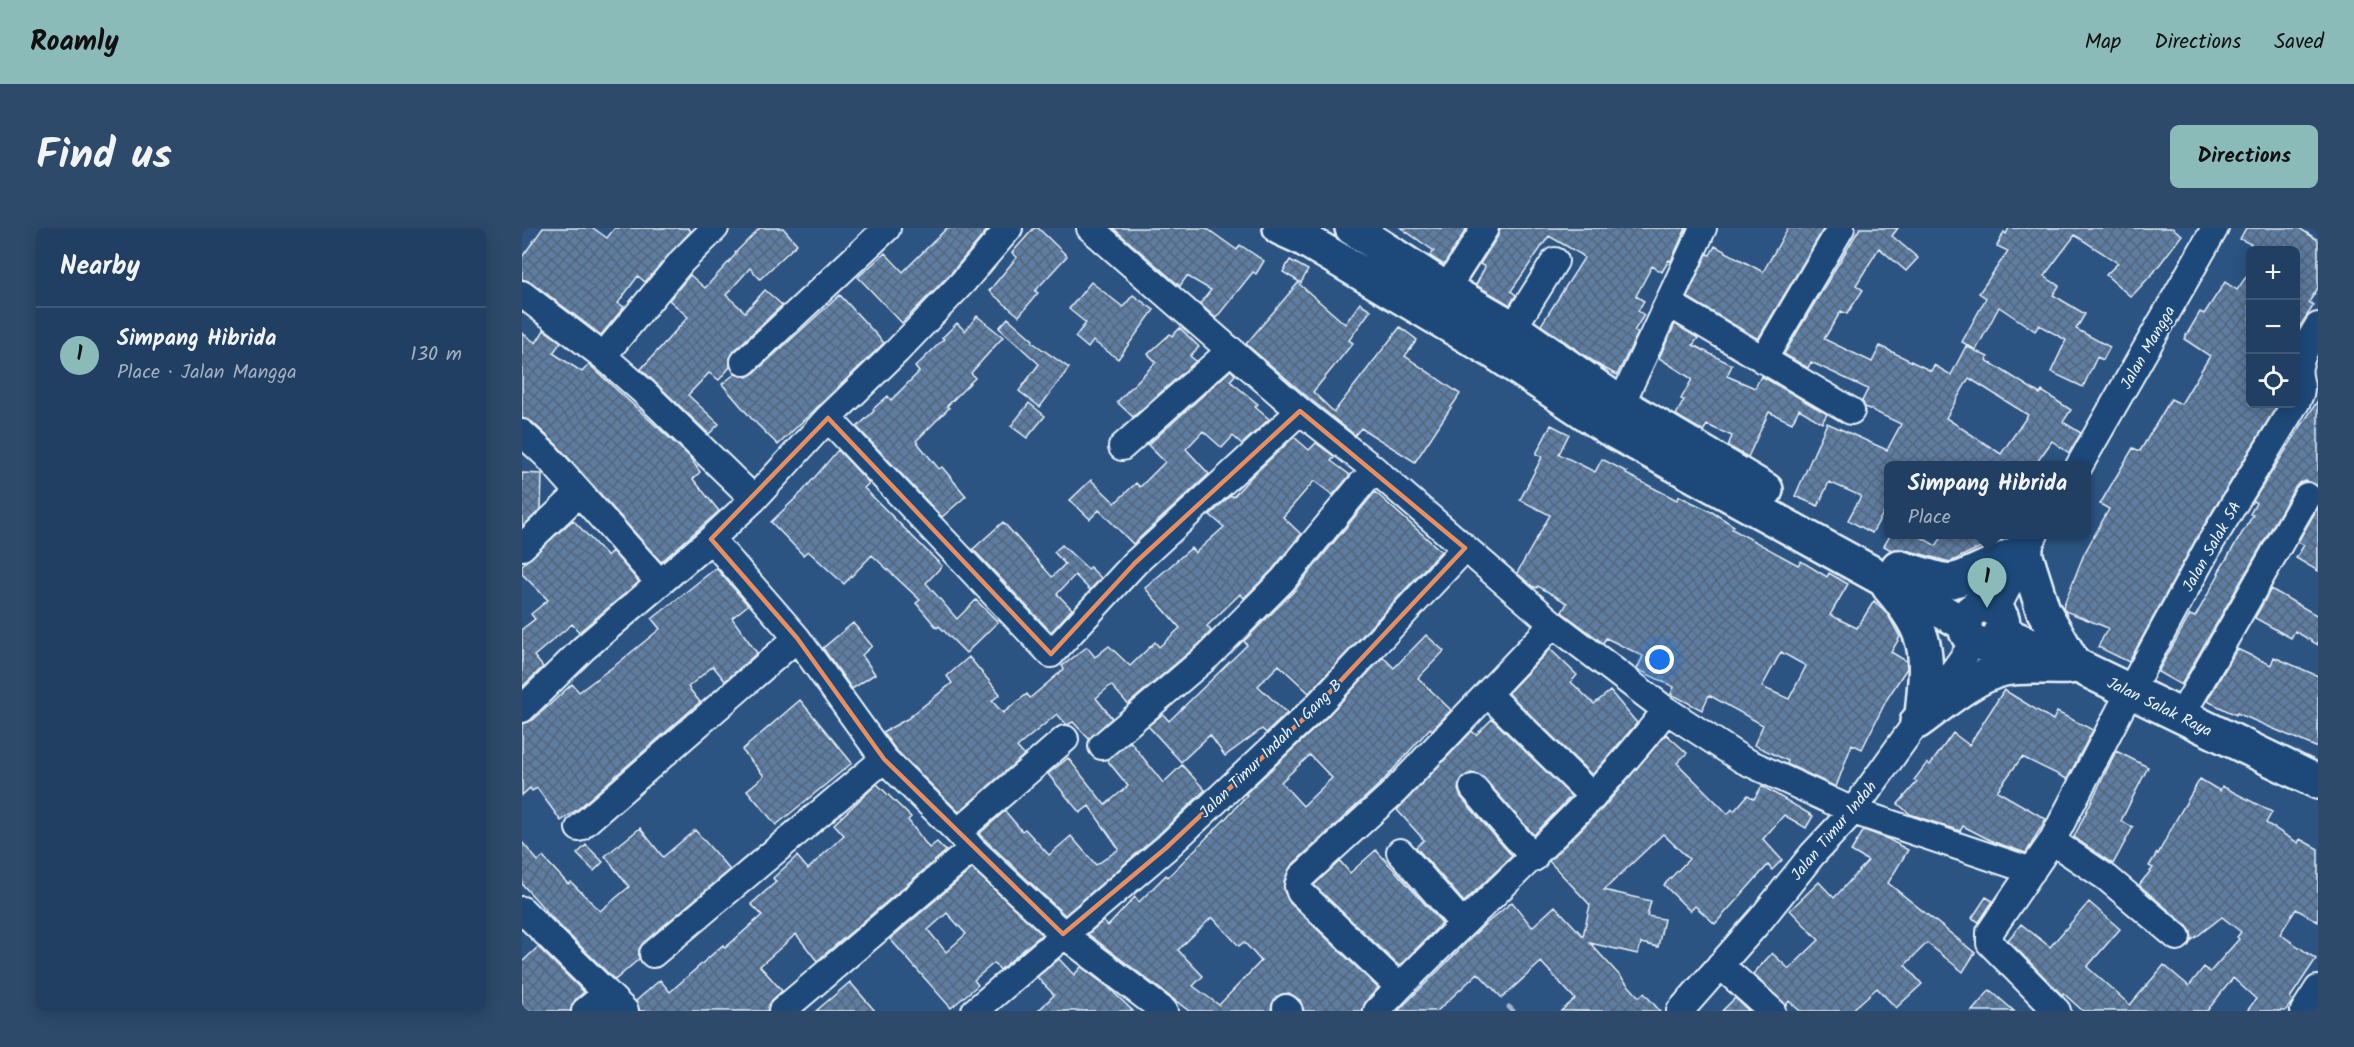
<!DOCTYPE html>
<html lang="en">
<head>
<meta charset="utf-8">
<style>
  :root { --surface:#203f62; --page:#2d4a6b; --text:#f1f3f6; --muted:#a2afbe; --line:#3d5877; --accent:#8bbbb9 }
  body { margin:0; font-family:Kalam,sans-serif; background:var(--page); color:var(--text) }
  .controls { position:absolute; right:18px; top:18px; display:grid; overflow:hidden; border-radius:9px; box-shadow:0 3px 15px #0003 }
  .controls button { width:54px; height:54px; display:grid; place-items:center; padding:0; border:0; border-bottom:2px solid var(--line); background:var(--surface); color:var(--text); font:30px sans-serif }
  .you { position:absolute; left:1138px; top:432px; width:21px; height:21px; margin:-15px; border:4px solid #fff; border-radius:50%; background:#1a73e8; box-shadow:0 0 0 9px #1a73e833 }
  .badge { display:grid; place-items:center; width:39px; height:39px; border-radius:50%; background:var(--accent); color:#111; font-size:20px; font-weight:700 }
  .pin { position:absolute; translate:-50% -50px; filter:drop-shadow(0 2px 3px #0008) }
  .pin::after { content:''; position:absolute; top:32px; width:21px; height:18px; background:inherit; clip-path:polygon(0 0,100% 0,50% 100%) }
  .popup { position:absolute; left:1362px; top:233px; width:207px; height:78px; box-sizing:border-box; display:grid; place-content:center; border-radius:9px; background:var(--surface); filter:drop-shadow(0 2px 4px #0005); font-size:20px; white-space:nowrap; color:var(--muted) }
  .popup b { font-size:22px; color:var(--text) }
  .popup::after { content:''; position:absolute; left:50%; top:100%; margin-left:-12px; border:12px solid transparent; border-top-color:var(--surface) }
  .list { margin:0; padding:0; list-style:none }
  h2 { display:flex; justify-content:space-between; align-items:center; height:78px; margin:0; padding:0 24px; font-size:26px }
  h2 small { font-size:20px; font-weight:400; color:var(--muted) }
  .list li { display:grid; grid-template-columns:39px 1fr auto; gap:18px; align-items:center; box-sizing:border-box; height:96px; padding:0 24px; border-top:2px solid var(--line) }
  .list b { display:block; font-size:22px; white-space:nowrap }
  .list p { margin:0; font-size:20px; white-space:nowrap; color:var(--muted) }
  .list em { font-size:20px; font-style:normal; color:var(--muted) }
  .icon { flex:none; width:33px; height:33px; fill:none; stroke:currentColor; stroke-width:2; stroke-linecap:round; stroke-linejoin:round }
  .map { position:relative; flex:none; width:1796px; height:783px; overflow:hidden; border-radius:9px }
  header { display:flex; align-items:center; gap:36px; box-sizing:border-box; height:84px; padding:0 30px; background:var(--accent); color:#111 }
  header strong { font-size:28px }
  nav { display:flex; gap:33px; margin-inline-start:auto; font-size:21px }
  .intro { display:flex; align-items:center; justify-content:space-between; box-sizing:border-box; height:144px; padding:0 36px }
  h1 { margin:0; font-size:42px }
  .button { padding:15px 27px; border-radius:9px; background:var(--accent); color:#111; font-size:21px; font-weight:700 }
  main { display:flex; gap:36px; padding:0 36px }
  aside { flex:1; background:var(--surface); border-radius:9px; box-shadow:0 3px 15px #0003 }
  .map>svg:first-child { display:block }
  .lines { fill:none; stroke-linecap:round; stroke-linejoin:round }
  .stream { stroke:#a0b6cb; stroke-width:5 }
  .building { fill:url(#building-cross-hatch); stroke:#e8f1f8; stroke-width:1.5; fill-rule:evenodd }
  .minor-casing { stroke:#e8f1f8; stroke-width:30 }
  .major-casing { stroke:#e8f1f8; stroke-width:38 }
  .minor { stroke:#1f4a7a; stroke-width:26 }
  .major { stroke:#1f4a7a; stroke-width:33 }
  .marked { fill:none; stroke:#e88e5f; stroke-width:4.5; stroke-linejoin:round }
  .labels { text-anchor:middle; stroke-width:4.5; stroke-linejoin:round; paint-order:stroke }
  .street-label { font-size:16px; fill:#e8f1f8; stroke:#1f4a7a }
</style>
</head>
<body>
<header>
<strong>Roamly</strong>
<nav><a>Map</a><a>Directions</a><a>Saved</a></nav>
</header>
<div class="intro"><h1>Find us</h1><a class="button">Directions</a></div>
<main>
<aside>
<h2>Nearby<small></small></h2>
<ul class="list">
<li><span class="badge">1</span><div><b>Simpang Hibrida</b><p>Place · Jalan Mangga</p></div><em>130 m</em></li>
</ul>
</aside>
<div class="map">
<svg width="1796" height="783" viewBox="0 0 1796 783">
  <defs>
    <pattern id="building-cross-hatch" width="8" height="8" patternUnits="userSpaceOnUse" patternTransform="scale(1.5)"><rect width="8" height="8" fill="#5d7da1"/><path d="M0 0l8 8M0 8l8-8" fill="none" stroke="#53657a"/></pattern>
  </defs>
  <rect width="100%" height="100%" fill="#2b5482"/>
  <filter id="ink" filterUnits="userSpaceOnUse"><feTurbulence type="fractalNoise" baseFrequency=".0167" numOctaves="2"/><feDisplacementMap in="SourceGraphic" scale="12" xChannelSelector="R" yChannelSelector="G"/><feConvolveMatrix kernelMatrix="1 2 1 2 8 2 1 2 1" color-interpolation-filters="sRGB"/></filter>
  <g filter="url(#ink)">
    <g class="lines">
      <!-- stream -->
      <path class="stream" d="M 987,779 L 991,783"/>
    </g>
    <!-- building -->
    <path class="building" d="M 21,0 L 71,0 L 85,10 L 93,0 L 166,0 L 169,3 L 123,54 L 116,48 L 96,75 L 102,79 L 79,107 L 9,54 L 0,51 L 0,29 Z
      M 238,0 L 261,0 L 275,16 L 238,51 L 228,40 L 204,67 L 223,84 L 243,62 L 260,77 L 212,123 L 208,130 L 208,139 L 197,152 L 187,145 L 166,167 L 197,196 L 187,206 L 119,141 L 166,89 L 147,72 L 168,47 L 183,60 L 214,26 L 213,25 Z
      M 425,0 L 467,0 L 430,44 L 380,95 L 336,49 L 363,25 L 381,44 Z
      M 512,0 L 516,0 L 545,28 L 513,63 L 516,65 L 497,88 L 467,63 L 495,29 L 490,25 Z
      M 591,0 L 684,0 L 715,22 L 718,17 L 742,33 L 734,46 L 731,44 L 694,90 L 678,76 L 689,62 L 665,48 L 658,58 Z
      M 879,0 L 945,0 L 922,37 L 908,28 L 912,23 Z
      M 978,0 L 1164,0 L 1149,33 L 1147,32 L 1140,44 L 1130,38 L 1114,68 L 1122,73 L 1116,83 L 1122,87 L 1112,103 L 1116,105 L 1095,147 L 1080,139 L 1019,97 L 1062,30 L 1060,27 L 1027,8 L 989,63 L 994,67 L 988,77 L 954,57 L 963,39 L 958,36 L 976,8 Z
      M 1266,0 L 1302,0 L 1236,111 L 1165,69 L 1185,26 L 1188,27 L 1193,18 L 1241,44 Z
      M 1338,0 L 1376,0 L 1370,8 L 1396,30 L 1384,43 L 1357,20 L 1334,57 L 1341,62 L 1325,86 L 1319,83 L 1302,111 L 1350,134 L 1358,118 L 1409,143 L 1412,137 L 1429,147 L 1444,118 L 1466,129 L 1464,132 L 1518,166 L 1520,163 L 1549,182 L 1541,194 L 1559,205 L 1547,225 L 1530,213 L 1513,237 L 1366,237 L 1366,277 L 1350,305 L 1326,292 L 1339,268 L 1307,254 L 1296,278 L 1273,268 L 1305,195 L 1365,222 L 1379,196 L 1343,179 L 1340,173 L 1346,161 L 1289,134 L 1286,140 L 1262,126 ZM 1447,150 L 1506,187 L 1479,226 L 1424,190 Z
      M 1487,0 L 1650,0 L 1660,7 L 1632,44 L 1609,69 L 1584,47 L 1596,35 L 1553,7 L 1522,48 L 1537,58 L 1531,67 L 1563,86 L 1554,101 L 1588,119 L 1581,132 L 1575,129 L 1561,159 L 1529,144 L 1544,112 L 1517,97 L 1513,103 L 1477,79 L 1454,122 L 1440,114 L 1464,70 L 1457,65 L 1486,23 L 1475,18 L 1482,4 L 1484,6 Z
      M 1724,0 L 1777,0 L 1796,12 L 1796,60 L 1787,74 L 1792,77 L 1773,105 L 1773,22 L 1741,22 L 1718,11 Z
      M 768,32 L 786,42 L 779,55 L 761,44 Z
      M 1728,43 L 1728,176 L 1756,176 L 1676,307 L 1607,434 L 1576,419 L 1586,400 L 1543,383 L 1541,379 L 1562,326 L 1587,281 L 1578,276 L 1611,220 L 1618,223 L 1649,171 L 1659,176 L 1688,128 L 1662,111 L 1678,84 L 1682,86 L 1703,54 L 1715,62 Z
      M 569,54 L 601,79 L 611,67 L 632,82 L 596,131 L 571,113 L 566,120 L 553,109 L 564,95 L 547,81 Z
      M 776,55 L 823,96 L 838,75 L 849,82 L 827,112 L 831,115 L 791,164 L 812,184 L 878,99 L 895,112 L 883,128 L 938,166 L 893,234 L 839,200 L 833,207 L 788,171 L 724,116 Z
      M 318,67 L 362,115 L 256,217 L 229,190 L 200,156 L 213,146 L 225,149 L 232,145 Z
      M 455,88 L 481,109 L 449,145 L 453,150 L 425,178 L 427,180 L 394,213 L 417,241 L 420,239 L 444,268 L 420,289 L 335,199 L 352,183 L 351,181 L 366,168 L 369,172 L 397,144 L 393,139 L 422,111 L 420,110 L 435,95 L 443,103 Z
      M 486,90 L 511,112 L 510,114 L 547,140 L 518,179 L 497,163 L 517,136 L 477,100 Z
      M 1153,96 L 1176,110 L 1171,117 L 1210,137 L 1205,148 L 1233,160 L 1239,148 L 1305,186 L 1300,195 L 1277,181 L 1270,195 L 1247,184 L 1226,229 L 1206,218 L 1210,208 L 1185,197 L 1181,203 L 1154,187 L 1162,172 L 1159,171 L 1170,151 L 1137,130 Z
      M 658,100 L 677,119 L 668,128 L 674,133 L 611,189 L 595,174 L 634,134 L 626,126 L 648,106 L 650,108 Z
      M 22,102 L 39,114 L 31,125 L 60,144 L 67,136 L 71,140 L 167,228 L 178,244 L 171,251 L 197,283 L 139,334 L 35,217 L 10,194 L 0,190 L 0,105 L 14,115 Z
      M 709,142 L 713,147 L 708,153 L 736,176 L 733,179 L 747,191 L 720,216 L 711,208 L 700,220 L 681,203 L 664,221 L 687,246 L 611,316 L 577,282 L 568,291 L 548,272 L 569,252 L 593,275 L 614,255 L 618,259 L 643,234 L 626,217 Z
      M 1796,172 L 1796,258 L 1784,253 L 1777,255 L 1772,261 L 1659,457 L 1636,444 L 1668,387 L 1673,389 L 1697,346 L 1696,345 L 1731,287 L 1728,286 L 1734,275 L 1731,273 Z
      M 507,175 L 523,188 L 505,210 L 489,198 Z
      M 1029,197 L 1047,206 L 1037,226 L 1073,244 L 1080,231 L 1105,244 L 1104,246 L 1155,272 L 1157,268 L 1190,284 L 1212,298 L 1210,301 L 1276,337 L 1279,333 L 1305,349 L 1307,345 L 1326,356 L 1308,387 L 1335,400 L 1352,373 L 1366,387 L 1378,409 L 1369,424 L 1384,433 L 1385,440 L 1365,471 L 1340,521 L 1330,516 L 1314,559 L 1265,536 L 1266,533 L 1232,517 L 1241,497 L 1187,467 L 1180,482 L 1149,466 L 1152,459 L 1115,441 L 1121,428 L 1084,410 L 1081,415 L 1040,384 L 1045,375 L 1016,358 L 1015,360 L 1010,358 L 995,345 L 1028,287 L 998,272 L 1020,229 L 1014,226 ZM 1259,424 L 1284,438 L 1267,471 L 1240,459 Z
      M 772,209 L 787,222 L 794,215 L 813,229 L 809,233 L 828,247 L 811,267 L 792,253 L 761,289 L 779,306 L 750,342 L 722,370 L 718,366 L 685,398 L 689,403 L 677,416 L 606,476 L 589,457 L 574,470 L 590,490 L 567,511 L 551,494 L 545,497 L 535,486 L 495,519 L 502,527 L 437,584 L 373,521 L 361,504 L 385,491 L 430,455 L 425,448 L 447,429 L 478,466 L 470,473 L 481,485 L 505,466 L 508,470 L 542,441 L 540,438 L 565,419 L 573,429 L 587,418 L 608,438 L 633,414 L 637,419 L 658,400 L 623,360 L 669,320 L 673,325 L 702,299 L 688,287 L 709,267 L 711,269 L 730,248 Z
      M 316,222 L 347,255 L 342,260 L 420,338 L 404,355 L 435,391 L 454,372 L 476,394 L 444,425 L 417,398 L 415,400 L 394,375 L 398,372 L 350,327 L 322,356 L 286,323 L 281,327 L 249,294 L 280,264 Z
      M 0,245 L 20,246 L 19,281 L 2,297 L 0,297 Z
      M 853,264 L 919,323 L 787,465 L 757,437 L 736,458 L 765,485 L 744,505 L 740,501 L 703,528 L 688,507 L 659,534 L 626,498 L 641,486 L 647,493 L 725,417 L 722,413 L 773,362 Z
      M 1796,279 L 1796,343 L 1774,330 L 1782,317 L 1776,314 Z
      M 51,292 L 85,328 L 90,323 L 117,354 L 57,404 L 50,396 L 12,428 L 21,439 L 0,459 L 0,401 L 13,391 L 9,386 L 26,372 L 0,346 L 0,337 Z
      M 481,294 L 530,349 L 543,336 L 532,324 L 540,317 L 566,341 L 568,339 L 579,350 L 568,362 L 553,347 L 535,366 L 550,381 L 529,404 L 451,321 Z
      M 1369,306 L 1394,306 L 1414,318 L 1422,306 L 1451,306 L 1465,316 L 1428,334 L 1381,321 L 1369,322 L 1362,318 Z
      M 194,340 L 226,377 L 210,390 L 235,425 L 203,453 L 191,438 L 166,459 L 178,474 L 57,580 L 39,593 L 15,560 L 10,563 L 8,560 L 0,567 L 0,496 L 11,492 L 50,456 L 57,464 L 96,435 L 138,401 L 130,391 Z
      M 1749,361 L 1796,388 L 1796,417 L 1773,403 L 1769,410 L 1733,390 Z
      M 331,395 L 350,418 L 340,427 L 353,446 L 330,461 L 301,420 Z
      M 904,407 L 922,423 L 896,450 L 929,482 L 910,502 L 908,500 L 861,553 L 769,638 L 762,653 L 762,663 L 768,675 L 856,760 L 844,773 L 840,783 L 782,783 L 778,772 L 767,765 L 760,766 L 754,769 L 750,776 L 749,783 L 667,783 L 566,706 L 581,693 L 586,698 L 613,669 L 617,674 L 644,647 L 646,649 L 704,590 L 725,567 L 723,566 L 804,490 L 861,429 L 872,440 ZM 788,527 L 810,550 L 781,578 L 759,554 ZM 690,689 L 717,718 L 722,714 L 739,733 L 697,777 L 671,758 L 681,748 L 656,722 Z
      M 1028,421 L 1055,447 L 1049,454 L 1072,476 L 1088,463 L 1115,495 L 1070,547 L 986,465 Z
      M 1715,421 L 1749,437 L 1752,429 L 1796,448 L 1796,520 L 1715,485 L 1714,487 L 1685,473 Z
      M 1482,462 L 1531,492 L 1535,484 L 1571,502 L 1545,551 L 1500,529 L 1475,563 L 1524,591 L 1504,625 L 1472,614 L 1441,598 L 1438,603 L 1388,586 L 1376,576 L 1395,554 L 1392,552 L 1405,535 L 1408,537 L 1431,505 L 1447,517 Z
      M 278,472 L 330,535 L 254,597 L 225,562 L 242,548 L 220,522 Z
      M 970,491 L 1049,568 L 1012,607 L 962,550 L 955,546 L 949,545 L 941,549 L 937,556 L 936,562 L 939,569 L 990,628 L 942,674 L 894,619 L 902,612 L 875,582 L 950,503 L 954,507 Z
      M 1144,506 L 1165,525 L 1155,535 L 1206,586 L 1210,581 L 1212,583 L 1226,567 L 1232,571 L 1240,558 L 1291,588 L 1284,600 L 1262,587 L 1241,611 L 1260,632 L 1250,642 L 1246,637 L 1193,696 L 1173,678 L 1168,683 L 1142,657 L 1167,631 L 1141,606 L 1082,662 L 1129,673 L 1125,688 L 1142,691 L 1136,719 L 1119,715 L 1116,726 L 1068,715 L 1117,769 L 1122,765 L 1138,783 L 1039,783 L 1053,771 L 1019,734 L 980,770 L 956,745 L 915,783 L 876,783 L 960,699 L 990,674 L 1010,699 L 1033,678 L 1061,708 L 1068,677 L 1027,633 L 1082,579 Z
      M 608,513 L 641,555 L 660,537 L 683,562 L 634,609 L 543,687 L 457,606 L 483,583 L 500,603 L 503,601 L 527,627 L 549,608 L 574,637 L 597,621 L 567,578 L 558,585 L 526,546 L 546,530 L 583,577 L 606,558 L 585,532 Z
      M 1594,523 L 1626,539 L 1599,593 L 1611,599 L 1591,636 L 1552,609 Z
      M 1678,551 L 1698,563 L 1700,558 L 1750,584 L 1744,595 L 1776,615 L 1778,611 L 1796,621 L 1796,694 L 1774,681 L 1758,706 L 1794,731 L 1768,770 L 1771,773 L 1763,783 L 1725,783 L 1734,771 L 1711,750 L 1685,783 L 1561,783 L 1541,765 L 1540,767 L 1486,712 L 1499,696 L 1528,719 L 1567,674 L 1598,701 L 1565,739 L 1608,777 L 1642,737 L 1667,758 L 1682,739 L 1688,744 L 1717,711 L 1715,709 L 1719,704 L 1700,689 L 1670,712 L 1669,704 L 1665,698 L 1617,657 L 1631,640 L 1627,638 L 1635,625 L 1636,626 L 1655,590 Z
      M 355,556 L 389,589 L 386,592 L 407,620 L 415,614 L 424,623 L 295,733 L 274,706 L 238,738 L 260,763 L 250,772 L 245,783 L 118,783 L 114,773 L 138,752 L 148,764 L 201,717 L 203,720 L 240,687 L 229,676 L 254,654 L 251,650 L 275,628 L 286,641 L 322,607 L 312,596 Z
      M 118,600 L 141,629 L 173,602 L 208,642 L 121,715 L 117,721 L 117,731 L 93,752 L 34,694 L 0,656 L 0,614 L 16,633 L 21,629 L 46,656 L 49,654 L 78,683 L 107,659 L 83,628 Z
      M 1342,602 L 1366,611 L 1386,622 L 1366,655 L 1453,725 L 1441,744 L 1405,715 L 1383,737 L 1400,756 L 1374,780 L 1355,760 L 1329,783 L 1278,783 L 1267,773 L 1264,777 L 1231,746 L 1250,725 L 1267,741 L 1297,712 L 1268,682 L 1297,654 L 1312,670 L 1346,633 L 1329,623 Z
      M 64,617 L 81,634 L 72,643 L 55,626 Z
      M 854,622 L 920,695 L 877,738 L 792,657 L 818,633 L 828,645 Z
      M 450,641 L 520,706 L 478,742 L 472,735 L 452,752 L 456,757 L 429,780 L 368,711 ZM 425,685 L 444,706 L 424,724 L 406,702 Z
      M 1464,669 L 1471,673 L 1457,694 L 1450,690 Z
      M 16,719 L 62,764 L 53,772 L 48,783 L 0,783 L 0,734 Z
      M 537,731 L 552,747 L 559,739 L 586,759 L 611,783 L 516,783 L 532,767 L 515,749 Z
      M 328,754 L 353,783 L 294,783 Z
      M 1468,762 L 1492,783 L 1450,783 Z
      M 1213,770 L 1227,783 L 1200,783 Z"/>
    <g class="lines">
      <defs>
        <path id="minor" d="M 568,0 L 778,183 L 852,241 L 1031,396 L 1144,482 L 1221,532 L 1331,583 L 1510,643
          M 924,61 L 963,0
          M 0,66 L 81,128 L 123,165 L 232,271
          M 1146,75 L 1329,183
          M 991,100 L 1033,33
          M 81,128 L 160,33 L 193,0
          M 1241,132 L 1319,0
          M 222,134 L 365,0
          M 1774,175 C 1785,155 1774,154 1777,138 C 1780,124 1789,110 1796,98
          M 1099,176 L 1181,0
          M 306,190 L 529,426 L 613,335 L 778,183
          M 0,205 L 24,227 L 137,354
          M 600,219 L 709,122
          M 1557,238 L 1693,0
          M 189,311 L 275,410 L 362,531 L 436,604 L 450,621 L 541,706 L 642,783
          M 0,319 L 57,265
          M 1474,382 L 1513,306
          M 966,466 L 1071,569
          M 0,481 L 61,421 L 189,311 L 232,271 L 306,190 L 375,123 L 441,54 L 487,0
          M 1659,488 L 1785,268
          M 580,518 L 687,427 L 761,352 L 852,241
          M 951,560 L 1012,630
          M 57,600 L 275,410
          M 436,604 L 543,511
          M 1530,613 L 1585,650 L 1655,709
          M 878,624 L 941,696
          M 0,682 L 103,783
          M 131,726 L 362,531
          M 1198,737 L 1250,783
          M 877,759 L 778,664 L 776,658 L 779,649 L 872,564 L 1031,396
          M 764,780 L 767,783
          M 63,783 L 85,765
          M 260,783 L 450,621
          M 453,783 L 644,620 L 794,479 L 943,320
          M 855,783 C 950,680 1058,595 1144,482
          M 1158,783 L 1239,691 L 1290,627 L 1331,583 L 1453,413
          M 1535,783 L 1468,715 L 1468,704 L 1530,613 L 1608,463 L 1689,314 L 1773,176
          M 1782,783 L 1796,761"/>
        <path id="major" d="M 758,0 L 780,10 L 972,124 L 1086,200 L 1443,396
          M 830,0 L 924,61 L 991,100 L 1099,176 L 1244,262
          M 1503,325 L 1521,382 L 1552,436
          M 1376,339 L 1416,351 L 1429,353 L 1440,350 L 1504,321
          M 1367,359 C 1409,408 1406,425 1400,487
          M1443 397a19 19 0 1 1 38 0a19 19 0 1 1-38 0Z
          M 1479,404 L 1558,439 L 1796,554
          M 1395,494 C 1419,477 1453,447 1482,441 C 1502,437 1527,440 1547,439"/>
      </defs>
      <!-- minor casing -->
      <use href="#minor" class="minor-casing"/>
      <!-- major casing -->
      <use href="#major" class="major-casing"/>
      <!-- minor -->
      <use href="#minor" class="minor"/>
      <!-- major -->
      <use href="#major" class="major"/>
    </g>
  </g>
  <!-- marked area -->
  <path class="marked" d="M 778,183 L 943,320 L 794,479 L 644,620 L 541,706 L 362,531 L 275,410 L 189,311 L 306,190 L 529,426 L 613,335 Z"/>
  <g class="labels">
    <!-- street labels -->
    <g class="street-label">
      <text transform="translate(1625 119) rotate(-60)" y="6">Jalan Mangga</text>
      <text transform="translate(1689 318) rotate(-60)" y="6">Jalan Salak 5A</text>
      <text transform="translate(1638 478) rotate(26)" y="6">Jalan Salak Raya</text>
      <text transform="translate(748 520) rotate(-44)" y="6">Jalan Timur Indah I Gang B</text>
      <text transform="translate(1311 602) rotate(-50)" y="6">Jalan Timur Indah</text>
    </g>
  </g>
</svg>
<div class="controls">
<button>+</button>
<button>−</button>
<button><svg class="icon" aria-label="locate" viewBox="0 0 24 24"><circle cx="12" cy="12" r="6"/><path d="M12 2v4M12 18v4M2 12h4M18 12h4"/></svg></button>
</div>
<div class="you"></div>
<div class="pin badge" style="left:1465px;top:380px">1</div>
<div class="popup"><b>Simpang Hibrida</b>Place</div>
</div>
</main>
</body>
</html>
